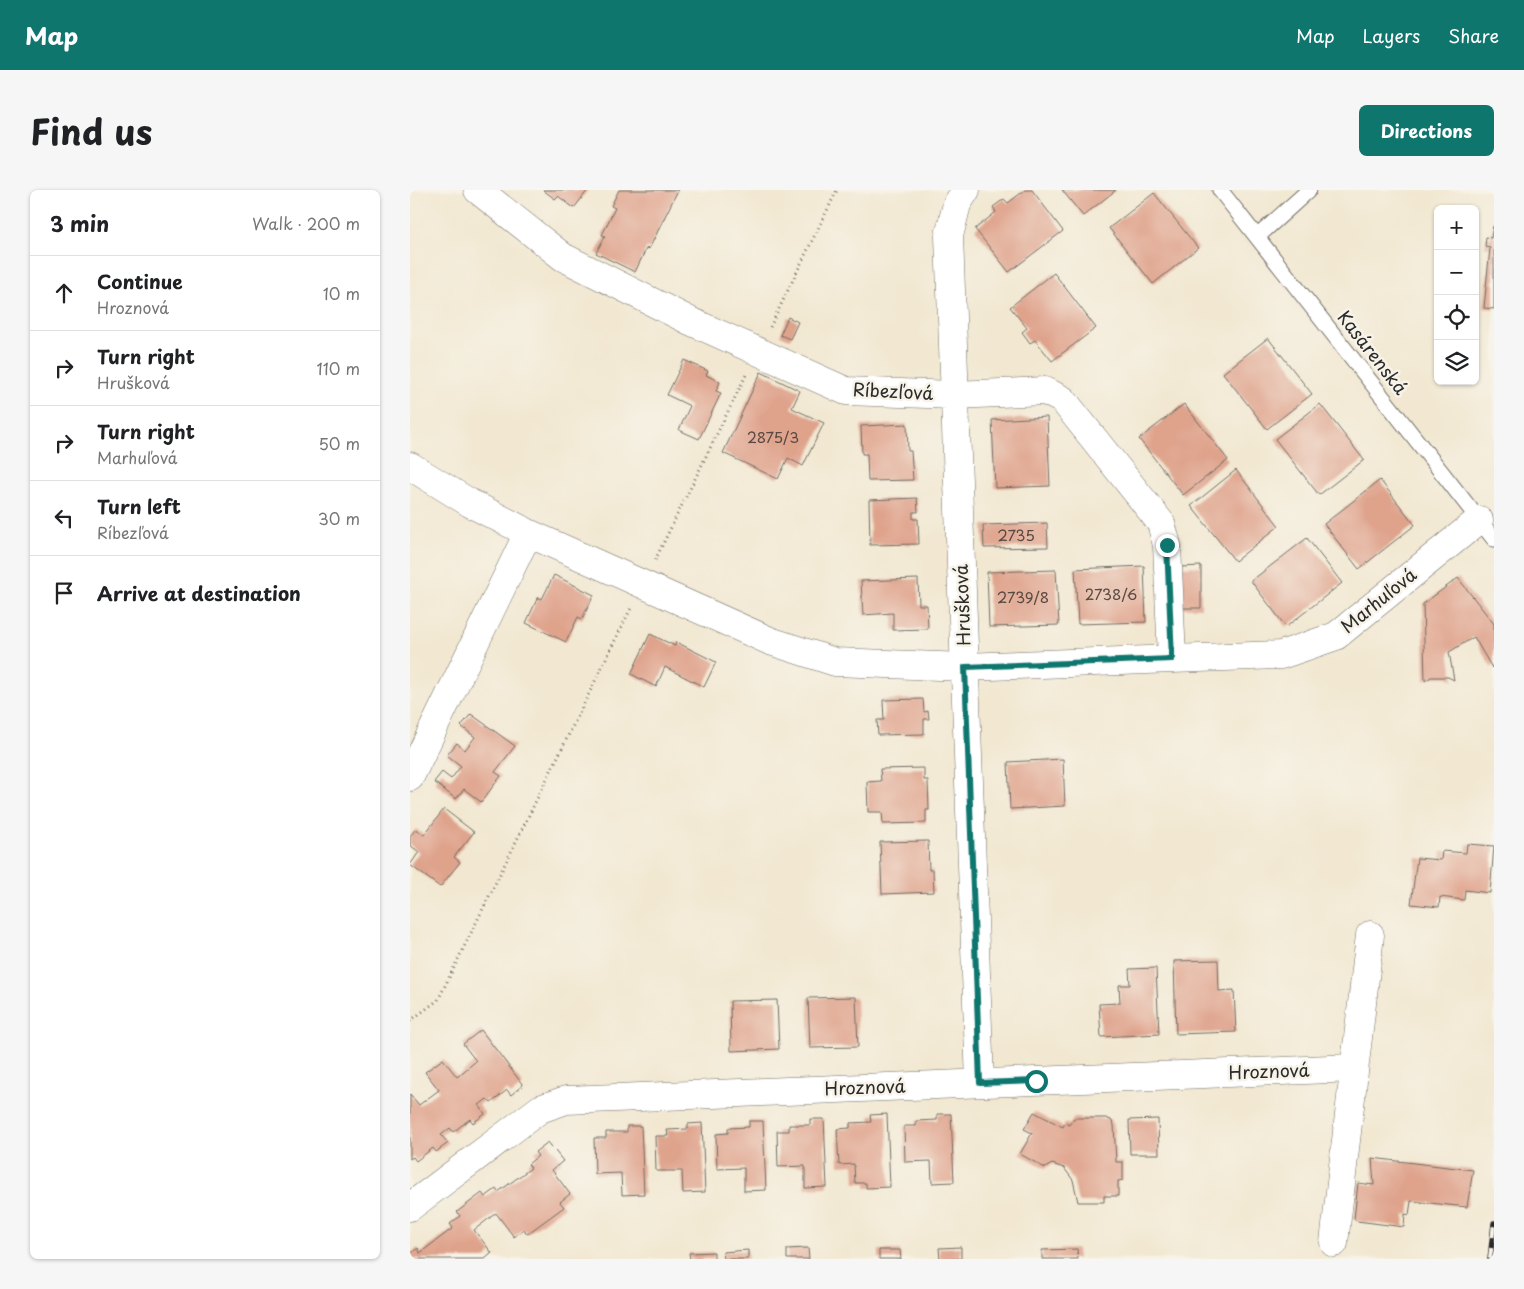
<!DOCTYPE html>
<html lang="en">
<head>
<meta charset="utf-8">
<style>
  :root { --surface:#fff; --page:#f6f6f6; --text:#202124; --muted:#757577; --line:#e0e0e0; --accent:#0f766e }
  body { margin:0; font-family:"Playpen Sans",sans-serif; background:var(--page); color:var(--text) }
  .controls { position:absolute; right:15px; top:15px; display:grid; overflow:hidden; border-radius:8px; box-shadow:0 1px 4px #0004 }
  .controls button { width:45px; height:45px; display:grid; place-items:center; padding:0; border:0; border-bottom:1px solid var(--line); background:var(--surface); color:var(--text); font:25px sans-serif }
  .stop { position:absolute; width:15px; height:15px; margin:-11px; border:4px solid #0f766e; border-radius:50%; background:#fff }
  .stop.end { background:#0f766e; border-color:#fff; box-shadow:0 1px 5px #0008 }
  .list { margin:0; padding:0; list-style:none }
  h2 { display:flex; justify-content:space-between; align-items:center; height:65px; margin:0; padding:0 20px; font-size:21px }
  h2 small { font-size:16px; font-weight:400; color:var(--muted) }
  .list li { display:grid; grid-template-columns:32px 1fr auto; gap:15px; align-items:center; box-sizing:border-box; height:75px; padding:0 20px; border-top:1px solid var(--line) }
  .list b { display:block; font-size:19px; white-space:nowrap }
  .list p { margin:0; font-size:16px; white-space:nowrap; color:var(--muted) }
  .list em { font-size:16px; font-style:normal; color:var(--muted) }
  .icon { flex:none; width:28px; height:28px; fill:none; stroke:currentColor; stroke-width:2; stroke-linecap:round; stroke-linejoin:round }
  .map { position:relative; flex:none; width:1084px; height:1069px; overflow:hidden; border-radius:8px }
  header { display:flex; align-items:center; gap:30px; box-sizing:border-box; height:70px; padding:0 25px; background:var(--accent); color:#fff }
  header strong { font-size:24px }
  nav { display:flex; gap:28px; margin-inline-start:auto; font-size:18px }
  .intro { display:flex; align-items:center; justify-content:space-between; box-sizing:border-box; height:120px; padding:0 30px }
  h1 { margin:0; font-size:35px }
  .button { padding:12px 22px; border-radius:8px; background:var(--accent); color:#fff; font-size:18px; font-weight:700 }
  main { display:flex; gap:30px; padding:0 30px }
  aside { flex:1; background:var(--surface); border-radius:8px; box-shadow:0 1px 4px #0004 }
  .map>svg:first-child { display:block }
  .building { fill:#dfa38c }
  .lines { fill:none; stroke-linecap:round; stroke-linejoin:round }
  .service-casing { stroke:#716d65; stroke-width:17 }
  .minor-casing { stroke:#716d65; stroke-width:29 }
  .path { stroke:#716d65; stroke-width:3; stroke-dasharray:1 4; stroke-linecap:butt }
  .service { stroke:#fff; stroke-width:15 }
  .minor { stroke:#fff; stroke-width:28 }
  .rail-casing { stroke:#2b2b2b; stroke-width:5.5 }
  .rail { stroke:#f7f3e8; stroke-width:4; stroke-dasharray:11; stroke-linecap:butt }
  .route { stroke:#0f766e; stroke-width:6 }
  .labels { text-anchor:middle; stroke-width:5; stroke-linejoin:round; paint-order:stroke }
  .number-label { font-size:15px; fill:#584943 }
  .street-label { font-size:18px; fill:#2b2b2b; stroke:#f7f3e8 }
</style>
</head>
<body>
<header>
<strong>Map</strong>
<nav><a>Map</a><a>Layers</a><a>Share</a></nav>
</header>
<div class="intro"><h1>Find us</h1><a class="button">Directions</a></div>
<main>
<aside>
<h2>3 min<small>Walk · 200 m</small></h2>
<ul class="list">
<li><svg class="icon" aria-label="ahead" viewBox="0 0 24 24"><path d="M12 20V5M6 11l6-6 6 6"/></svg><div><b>Continue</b><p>Hroznová</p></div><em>10 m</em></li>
<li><svg class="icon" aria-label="right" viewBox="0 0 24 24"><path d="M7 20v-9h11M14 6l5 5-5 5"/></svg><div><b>Turn right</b><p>Hrušková</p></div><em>110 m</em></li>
<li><svg class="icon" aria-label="right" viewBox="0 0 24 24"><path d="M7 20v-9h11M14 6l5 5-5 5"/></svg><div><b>Turn right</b><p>Marhuľová</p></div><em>50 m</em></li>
<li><svg class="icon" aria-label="left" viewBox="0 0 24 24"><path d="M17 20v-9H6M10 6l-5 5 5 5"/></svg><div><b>Turn left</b><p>Ríbezľová</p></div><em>30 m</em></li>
<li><svg class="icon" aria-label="arrive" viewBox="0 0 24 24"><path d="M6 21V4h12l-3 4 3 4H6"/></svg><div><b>Arrive at destination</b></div></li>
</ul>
</aside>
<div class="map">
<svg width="1084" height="1069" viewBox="0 0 1084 1069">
  <rect width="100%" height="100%" fill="#f7f3e8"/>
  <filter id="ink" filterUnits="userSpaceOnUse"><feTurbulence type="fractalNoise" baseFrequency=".02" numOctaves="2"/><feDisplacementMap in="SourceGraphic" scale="10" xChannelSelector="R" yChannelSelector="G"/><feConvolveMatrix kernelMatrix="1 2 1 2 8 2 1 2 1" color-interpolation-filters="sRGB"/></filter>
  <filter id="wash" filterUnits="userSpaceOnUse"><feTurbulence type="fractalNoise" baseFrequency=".0096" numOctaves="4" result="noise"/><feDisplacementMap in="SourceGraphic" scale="20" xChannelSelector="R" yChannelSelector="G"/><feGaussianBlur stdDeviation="1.12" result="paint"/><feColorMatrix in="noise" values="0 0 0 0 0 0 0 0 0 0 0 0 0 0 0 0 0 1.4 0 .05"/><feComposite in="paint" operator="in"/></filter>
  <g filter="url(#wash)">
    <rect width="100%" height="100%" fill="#f2e8d2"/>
    <g id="blocks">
      <!-- building -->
      <path class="building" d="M 133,0 L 178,0 L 164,18 L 148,6 L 145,9 Z
        M 209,0 L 268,0 L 239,59 L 237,57 L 225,82 L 186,63 L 195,46 L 192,45 L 205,18 L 201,16 Z
        M 615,0 L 622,0 L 653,41 L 599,82 L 565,39 L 586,22 L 583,17 L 594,9 L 598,13 Z
        M 652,0 L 706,0 L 673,26 Z
        M 744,3 L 788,58 L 743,94 L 699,38 Z
        M 1083,36 L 1084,36 L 1084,119 L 1074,118 L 1080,58 L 1075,57 L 1076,47 L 1081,48 Z
        M 644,83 L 686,138 L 642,171 L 625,150 L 620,153 L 612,142 L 617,138 L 600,117 Z
        M 378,127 L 388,132 L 380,149 L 370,145 Z
        M 858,148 L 902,204 L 857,239 L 813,183 Z
        M 274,170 L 298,181 L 296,185 L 310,192 L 306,201 L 311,203 L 289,249 L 269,240 L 280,216 L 257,205 Z
        M 351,182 L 390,201 L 382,218 L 414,233 L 393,276 L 378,268 L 368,289 L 313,263 Z
        M 774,214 L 818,270 L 773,305 L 729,249 Z
        M 910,214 L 954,270 L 909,305 L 865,249 Z
        M 637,227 L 640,296 L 585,298 L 582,230 Z
        M 497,234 L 498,261 L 501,261 L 503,290 L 458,291 L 457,264 L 452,264 L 451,236 Z
        M 826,280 L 869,336 L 825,371 L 781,316 Z
        M 970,290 L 1005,335 L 949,379 L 914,334 Z
        M 507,308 L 508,322 L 503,322 L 503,329 L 508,329 L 509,354 L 460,355 L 459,310 Z
        M 637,333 L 638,357 L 574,358 L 573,335 Z
        M 897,348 L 932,393 L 876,437 L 841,391 Z
        M 734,376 L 736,432 L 668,434 L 665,379 Z
        M 791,376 L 791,418 L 772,418 L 771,377 Z
        M 646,380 L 649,435 L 579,437 L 577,382 Z
        M 144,385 L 184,405 L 172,429 L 168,427 L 156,452 L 116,433 L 128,407 L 132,409 Z
        M 1048,388 L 1084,434 L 1084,472 L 1082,478 L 1064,447 L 1039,462 L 1044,490 L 1038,487 L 1021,487 L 1015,491 L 1013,414 Z
        M 508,389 L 509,415 L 517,415 L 518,439 L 483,440 L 483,423 L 453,425 L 451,391 Z
        M 240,444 L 265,456 L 266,452 L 306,472 L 294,497 L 255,477 L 246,497 L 221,484 Z
        M 513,509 L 514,522 L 518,521 L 519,529 L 514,529 L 514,544 L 468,545 L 467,530 L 474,530 L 473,510 Z
        M 61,524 L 105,556 L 85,582 L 91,586 L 71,612 L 54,599 L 46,609 L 24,592 L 32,582 L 41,589 L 51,576 L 37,565 L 47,553 L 55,560 L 65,547 L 51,536 Z
        M 653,569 L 655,616 L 600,619 L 598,572 Z
        M 514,578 L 514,590 L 518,590 L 519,620 L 516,620 L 516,633 L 473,634 L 472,622 L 458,622 L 457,592 L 471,591 L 470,579 Z
        M 34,619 L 64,642 L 44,667 L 50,672 L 30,697 L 0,675 L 9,662 L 0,655 L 0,646 L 6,639 L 14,645 Z
        M 518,651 L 519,680 L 523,680 L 524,702 L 472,704 L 470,652 Z
        M 1057,654 L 1084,656 L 1080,703 L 1055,700 L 1054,710 L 1030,707 L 1029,717 L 1001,714 L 1007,668 L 1031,670 L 1032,661 L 1056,663 Z
        M 808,770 L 809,801 L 824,800 L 826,842 L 766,844 L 764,771 Z
        M 746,778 L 749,844 L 691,847 L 689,814 L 710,813 L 709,795 L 720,795 L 719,779 Z
        M 446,807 L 448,857 L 400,858 L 398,808 Z
        M 367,810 L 369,859 L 321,861 L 320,811 Z
        M 71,840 L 113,895 L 101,905 L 97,900 L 81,913 L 77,909 L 69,915 L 75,924 L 63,933 L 60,929 L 43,942 L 40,938 L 31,945 L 38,953 L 26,962 L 23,958 L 6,971 L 3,967 L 0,969 L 0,904 L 9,915 L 29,900 L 15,882 L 33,869 L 47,887 L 66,871 L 53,854 Z
        M 624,922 L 653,937 L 655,933 L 659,935 L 664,928 L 696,928 L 701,930 L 704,935 L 706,972 L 713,972 L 713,990 L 708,991 L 708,1006 L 694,1006 L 694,1012 L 668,1012 L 663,990 L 654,978 L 642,974 L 635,978 L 610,964 L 622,943 L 614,939 Z
        M 477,924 L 480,997 L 456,998 L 456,993 L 445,993 L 444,974 L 429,975 L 427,939 L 440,938 L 440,933 L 461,932 L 460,925 Z
        M 527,924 L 541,924 L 544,992 L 522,993 L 521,971 L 495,972 L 494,936 L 506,936 L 506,931 L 527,930 Z
        M 400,929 L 414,929 L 417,997 L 395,998 L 395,976 L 368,977 L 367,941 L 379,941 L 379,935 L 400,935 Z
        M 748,929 L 749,964 L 720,964 L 719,930 Z
        M 339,931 L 353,931 L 356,1000 L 334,1001 L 334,978 L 307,979 L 306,944 L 318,943 L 318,938 L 339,937 Z
        M 292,933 L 295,1002 L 273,1003 L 272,981 L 246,981 L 245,946 L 258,946 L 257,940 L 278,939 L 278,934 Z
        M 217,936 L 231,936 L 234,1004 L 212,1005 L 211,983 L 185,984 L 184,948 L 196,948 L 196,942 L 217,942 Z
        M 138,952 L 153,971 L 142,980 L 160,1004 L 150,1012 L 154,1017 L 117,1044 L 114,1039 L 104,1047 L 86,1023 L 64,1040 L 82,1063 L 75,1069 L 0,1069 L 0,1064 L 8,1058 L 10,1063 L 43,1038 L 40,1034 L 50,1026 L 47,1022 L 60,1012 L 72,1003 L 75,1007 L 86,999 L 88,1002 L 121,978 L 118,974 L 128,966 L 125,962 Z
        M 962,968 L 1063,980 L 1057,1017 L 1001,1011 L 999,1025 L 995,1024 L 994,1037 L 947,1031 L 944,1029 L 948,993 L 964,995 Z
        M 551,1057 L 551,1069 L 530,1069 L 529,1058 Z
        M 398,1058 L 399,1069 L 377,1069 L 377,1059 Z
        M 667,1059 L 668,1069 L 632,1069 L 632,1060 Z
        M 338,1060 L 338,1069 L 314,1069 L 313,1062 Z
        M 469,1060 L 490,1060 L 491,1069 L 469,1069 Z
        M 304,1062 L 304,1069 L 280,1069 L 279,1063 Z"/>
    </g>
  </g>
  <g filter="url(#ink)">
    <use href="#blocks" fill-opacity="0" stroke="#716d65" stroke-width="1"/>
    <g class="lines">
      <defs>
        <path id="service" d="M 810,0 L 1084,349
          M 847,47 L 899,0"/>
        <path id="minor" d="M 68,0 L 153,67 L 280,131 L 436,201 L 544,205 L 635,201 L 653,210 L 751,333 L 757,355 L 762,469
          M 556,0 L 547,14 L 539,46 L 570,893
          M 0,276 L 60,313 L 118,343 L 360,451 L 425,472 L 555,477 L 871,465 L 926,446 L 1069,330
          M 0,587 L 118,343
          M 0,1017 L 130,919 L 156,910 L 944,878
          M 924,1053 L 960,745"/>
      </defs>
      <!-- service casing -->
      <use href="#service" class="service-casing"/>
      <!-- minor casing -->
      <use href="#minor" class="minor-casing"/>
      <!-- path -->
      <path class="path" d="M 360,137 L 427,0
        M 245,370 L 336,185
        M 0,831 L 28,810 L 221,418"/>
      <!-- service -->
      <use href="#service" class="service"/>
      <!-- minor -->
      <use href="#minor" class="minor"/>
      <defs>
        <path id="rail" d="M 1080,1069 L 1084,1033"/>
      </defs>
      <!-- rail casing -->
      <use href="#rail" class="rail-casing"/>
      <!-- rail -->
      <use href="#rail" class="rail"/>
    </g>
  </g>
  <g class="lines" filter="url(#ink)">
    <!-- route -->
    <path class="route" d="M 626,891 L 570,893 L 555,477 L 762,469 L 757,355"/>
  </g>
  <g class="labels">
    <!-- number labels -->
    <g class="number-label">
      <text x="363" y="253">2875/3</text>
      <text x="606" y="351">2735</text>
      <text x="701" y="410">2738/6</text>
      <text x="613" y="413">2739/8</text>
    </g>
    <!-- street labels -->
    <g class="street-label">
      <text transform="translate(962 163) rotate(52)" y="6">Kasárenská</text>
      <text transform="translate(483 202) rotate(3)" y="6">Ríbezľová</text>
      <text transform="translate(969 411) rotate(-39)" y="6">Marhuľová</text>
      <text transform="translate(553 415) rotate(-92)" y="6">Hrušková</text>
      <text transform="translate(859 882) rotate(-2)" y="6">Hroznová</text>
      <text transform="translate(455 898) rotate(-2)" y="6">Hroznová</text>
    </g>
  </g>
</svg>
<div class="controls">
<button>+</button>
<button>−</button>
<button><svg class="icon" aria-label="locate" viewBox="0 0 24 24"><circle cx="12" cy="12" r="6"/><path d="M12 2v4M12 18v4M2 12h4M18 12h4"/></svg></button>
<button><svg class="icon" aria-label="layers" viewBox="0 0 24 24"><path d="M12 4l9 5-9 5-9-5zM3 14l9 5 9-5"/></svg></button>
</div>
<div class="stop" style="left:626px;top:891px"></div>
<div class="stop end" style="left:757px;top:355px"></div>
</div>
</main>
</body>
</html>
